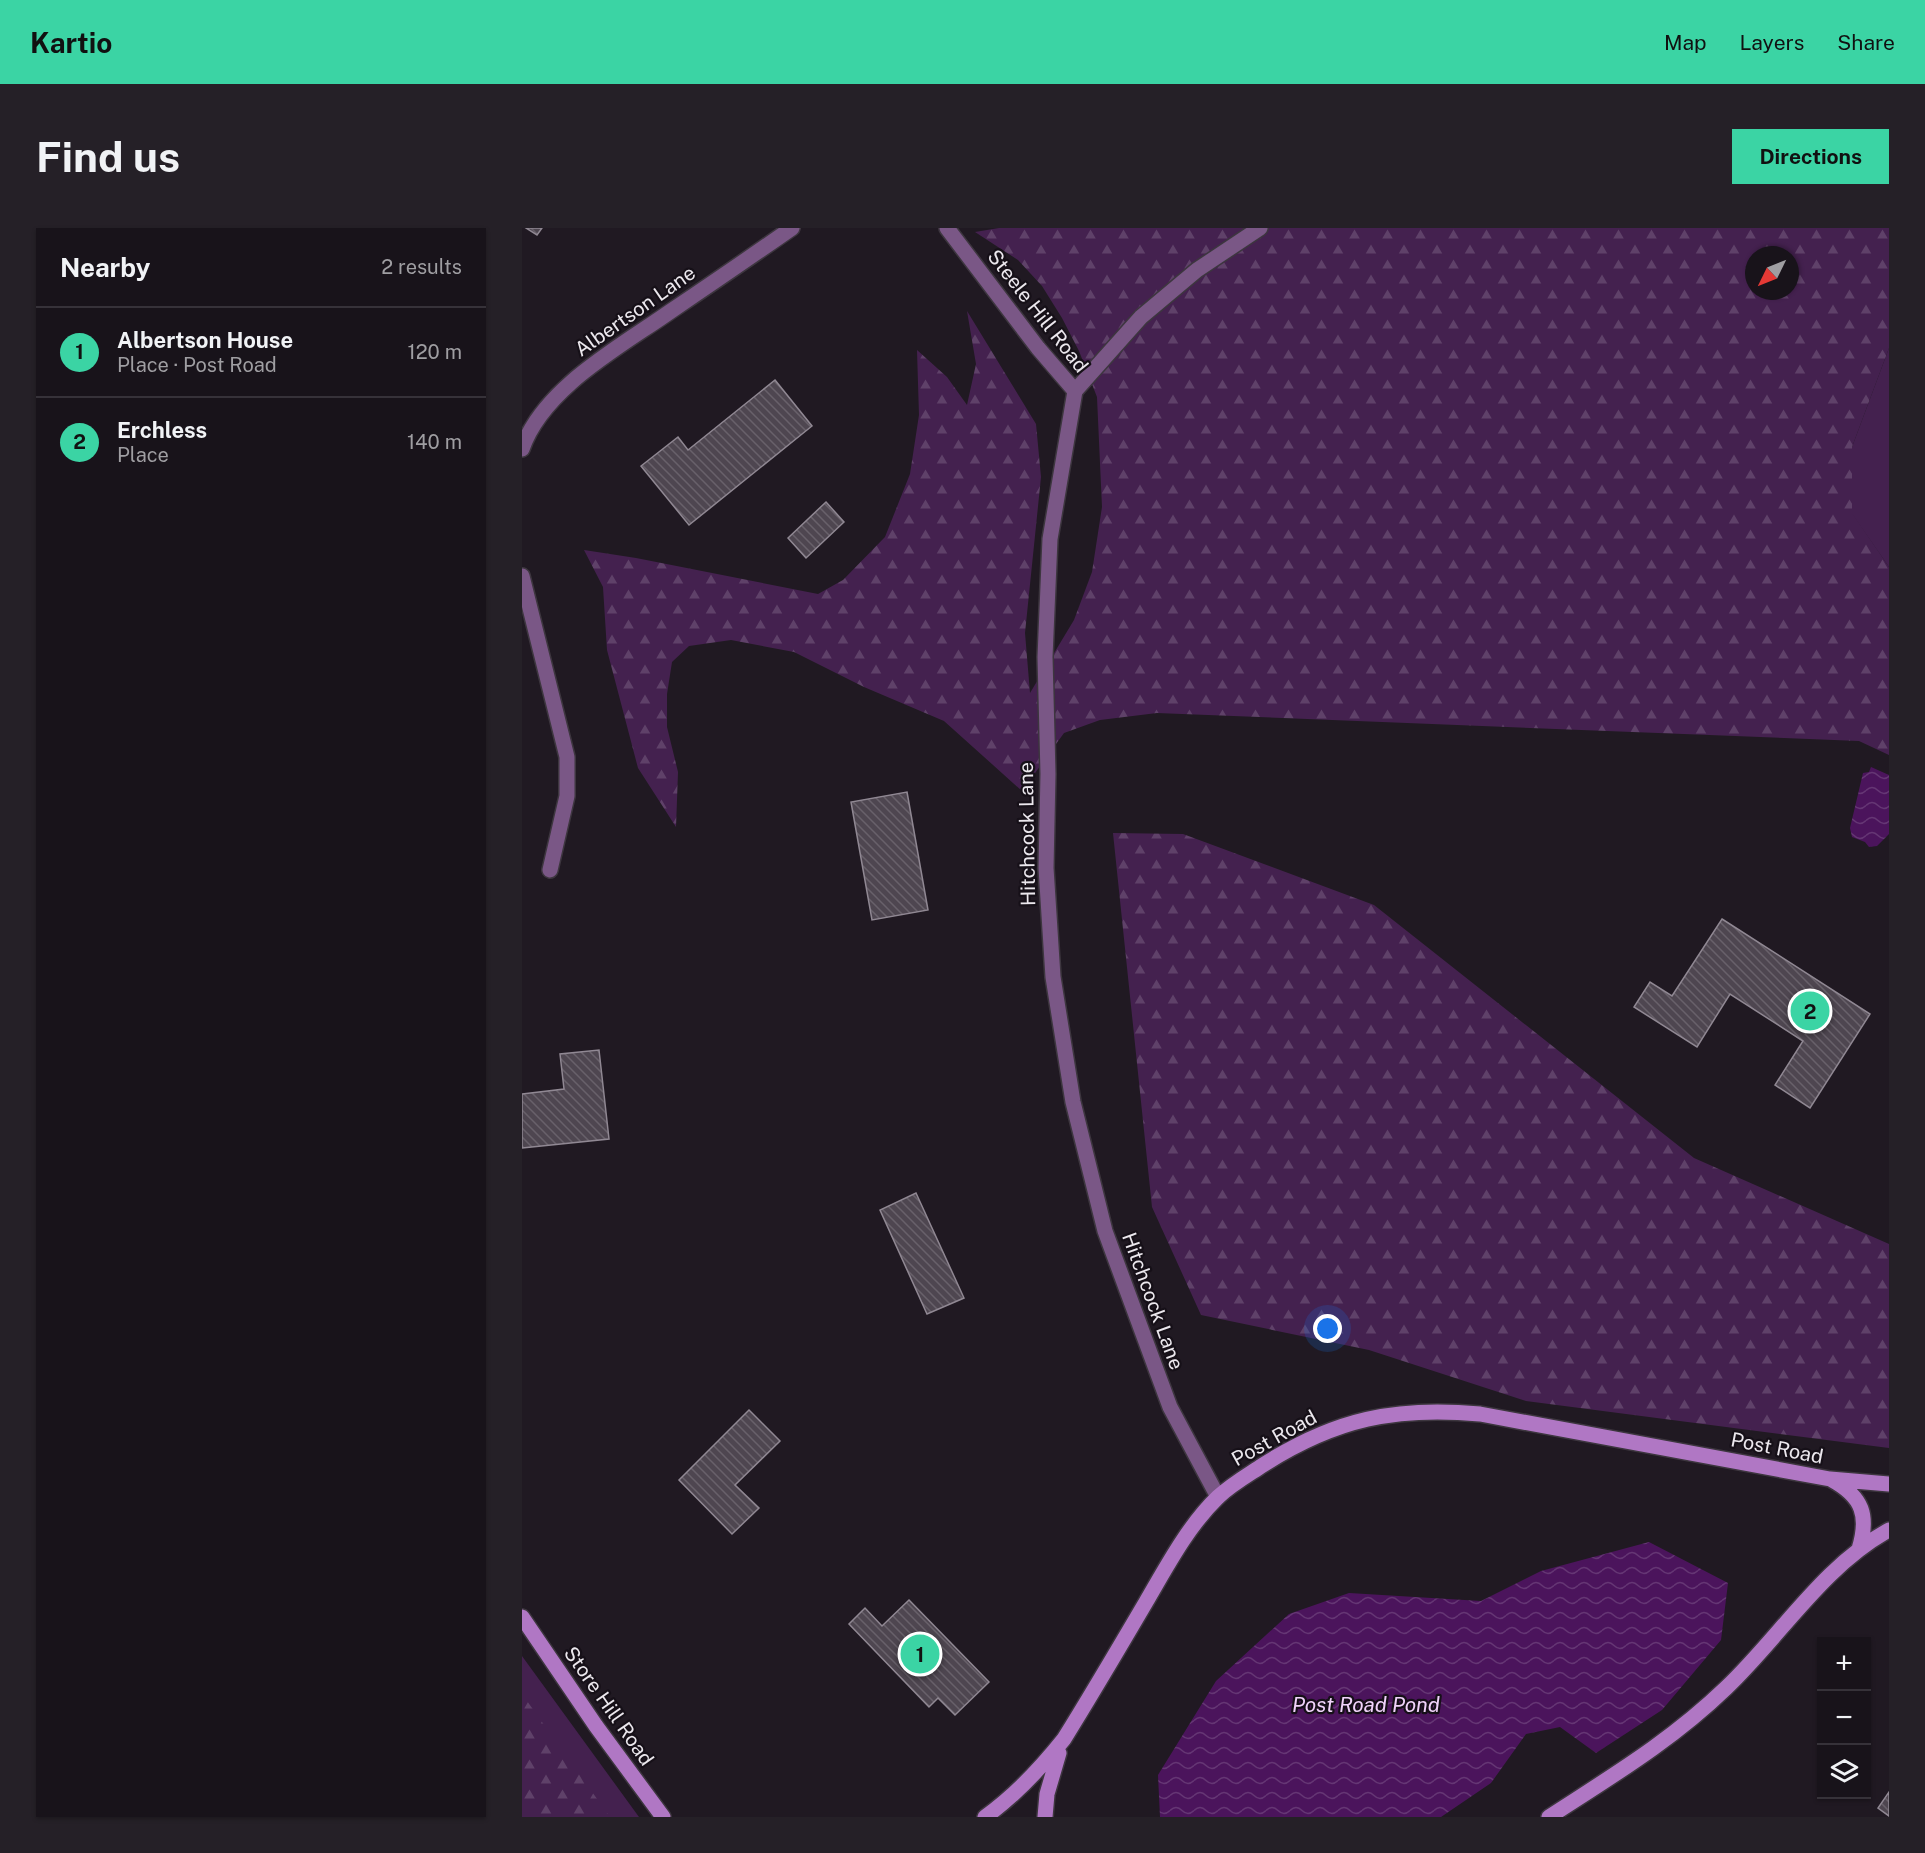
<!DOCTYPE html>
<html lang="en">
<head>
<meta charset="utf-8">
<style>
  :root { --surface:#18131a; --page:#252027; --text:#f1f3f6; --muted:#9f9ea2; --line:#363239; --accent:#3bd4a4 }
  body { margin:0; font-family:"Public Sans",sans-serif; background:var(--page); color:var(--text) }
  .controls { position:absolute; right:18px; bottom:18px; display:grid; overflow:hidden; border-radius:0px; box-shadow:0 2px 4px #0004 }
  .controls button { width:54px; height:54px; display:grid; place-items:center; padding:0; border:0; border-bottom:2px solid var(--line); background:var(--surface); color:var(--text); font:30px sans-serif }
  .compass { position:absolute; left:1223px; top:18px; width:54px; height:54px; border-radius:50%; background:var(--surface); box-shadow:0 2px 4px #0004; rotate:227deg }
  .you { position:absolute; left:806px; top:1101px; width:21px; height:21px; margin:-15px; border:4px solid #fff; border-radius:50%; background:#1a73e8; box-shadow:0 0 0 9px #1a73e833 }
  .badge { display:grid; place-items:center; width:39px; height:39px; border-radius:50%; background:var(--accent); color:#111; font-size:20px; font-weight:700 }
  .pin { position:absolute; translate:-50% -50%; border:3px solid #fff; box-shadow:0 2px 6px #0006 }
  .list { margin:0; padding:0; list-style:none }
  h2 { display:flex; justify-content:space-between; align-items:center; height:78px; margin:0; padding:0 24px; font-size:26px }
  h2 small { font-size:20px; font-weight:400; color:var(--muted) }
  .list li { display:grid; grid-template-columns:39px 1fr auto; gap:18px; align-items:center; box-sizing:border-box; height:90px; padding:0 24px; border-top:2px solid var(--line) }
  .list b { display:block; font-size:22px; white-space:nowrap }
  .list p { margin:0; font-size:20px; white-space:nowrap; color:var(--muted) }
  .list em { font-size:20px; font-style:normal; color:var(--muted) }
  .icon { flex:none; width:33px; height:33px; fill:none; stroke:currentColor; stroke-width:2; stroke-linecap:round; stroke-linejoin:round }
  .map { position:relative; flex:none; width:1367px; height:1589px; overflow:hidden; border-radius:0px }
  header { display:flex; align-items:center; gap:36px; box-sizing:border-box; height:84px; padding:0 30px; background:var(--accent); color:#111 }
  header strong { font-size:28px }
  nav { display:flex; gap:33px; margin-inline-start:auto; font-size:21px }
  .intro { display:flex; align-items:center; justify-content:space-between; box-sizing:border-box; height:144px; padding:0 36px }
  h1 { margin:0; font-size:42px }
  .button { padding:15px 27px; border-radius:0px; background:var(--accent); color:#111; font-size:21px; font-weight:700 }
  main { display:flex; gap:36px; padding:0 36px }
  aside { flex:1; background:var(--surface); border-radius:0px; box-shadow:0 2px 4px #0004 }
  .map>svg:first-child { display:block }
  .green { fill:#44214f }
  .forest { fill:url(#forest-firs); fill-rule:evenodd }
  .water { fill:url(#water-waves) }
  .building { fill:url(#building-back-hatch); stroke:#908893; stroke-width:1.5 }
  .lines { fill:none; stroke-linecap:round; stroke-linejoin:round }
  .minor-casing { stroke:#3d363f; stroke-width:18 }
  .secondary-casing { stroke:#3d363f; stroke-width:18 }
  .minor { stroke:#7a5786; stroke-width:15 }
  .secondary { stroke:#b077c4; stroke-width:15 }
  .labels { text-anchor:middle; stroke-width:4.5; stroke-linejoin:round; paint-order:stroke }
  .street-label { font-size:20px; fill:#ece8ee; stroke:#161018 }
  .water-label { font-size:21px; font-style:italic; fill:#f1d3fb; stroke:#161018 }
</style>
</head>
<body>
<header>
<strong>Kartio</strong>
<nav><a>Map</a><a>Layers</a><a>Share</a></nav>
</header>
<div class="intro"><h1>Find us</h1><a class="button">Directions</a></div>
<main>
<aside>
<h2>Nearby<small>2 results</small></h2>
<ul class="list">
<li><span class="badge">1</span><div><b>Albertson House</b><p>Place · Post Road</p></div><em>120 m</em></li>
<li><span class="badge">2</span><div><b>Erchless</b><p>Place</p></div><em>140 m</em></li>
</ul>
</aside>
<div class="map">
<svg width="1367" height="1589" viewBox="0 0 1367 1589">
  <defs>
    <pattern id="forest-firs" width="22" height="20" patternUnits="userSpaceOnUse" patternTransform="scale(1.5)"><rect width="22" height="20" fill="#44214f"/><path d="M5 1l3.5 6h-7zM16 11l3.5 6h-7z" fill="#5f4169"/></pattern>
    <pattern id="water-waves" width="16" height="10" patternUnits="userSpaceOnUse" patternTransform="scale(1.5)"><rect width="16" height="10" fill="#4b145c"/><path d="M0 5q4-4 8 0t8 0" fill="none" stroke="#653674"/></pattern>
    <pattern id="building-back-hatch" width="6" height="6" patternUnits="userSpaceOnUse" patternTransform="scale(1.5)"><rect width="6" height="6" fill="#4e4650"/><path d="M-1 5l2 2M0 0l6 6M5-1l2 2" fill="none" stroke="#68616a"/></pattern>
  </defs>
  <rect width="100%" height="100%" fill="#201922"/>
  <!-- green -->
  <path class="green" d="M 1367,120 L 1367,339 L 1330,286 L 1330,219 Z
    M 0,1428 L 117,1589 L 0,1589 Z"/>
  <!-- forest -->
  <path class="forest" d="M 477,0 L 1367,0 L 1367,120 L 1330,219 L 1330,285 L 1367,339 L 1367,527 L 1337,513 L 635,485 L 578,492 L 542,505 L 500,563 L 422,493 L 342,459 L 272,424 L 209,412 L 167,418 L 150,434 L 145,466 L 145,499 L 156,544 L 154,599 L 116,540 L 85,422 L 81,359 L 62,322 L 114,330 L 296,366 L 321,352 L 363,309 L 388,246 L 397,187 L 395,122 L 425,149 L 445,177 L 454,136 L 445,83 L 514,196 L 519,249 L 503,405 L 508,465 L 552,392 L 570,344 L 580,279 L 575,169 L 557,123 L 540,90 L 520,58 L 496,32 L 453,4 ZM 1232,27 L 1268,27 L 1268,63 L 1232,63 Z
    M 591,605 L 661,606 L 852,677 L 1172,930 L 1367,1016 L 1367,1220 L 1004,1173 L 847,1122 L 679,1087 L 630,979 Z
    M 0,1466 L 88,1589 L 0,1589 Z"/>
  <!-- water -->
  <path class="water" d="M 1349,539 L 1367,547 L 1367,606 L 1355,618 L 1347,619 L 1343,614 L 1330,609 L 1328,600 L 1341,545 L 1347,544 Z
    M 1127,1314 L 1206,1355 L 1199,1412 L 1140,1482 L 1074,1525 L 1038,1499 L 1004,1506 L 969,1555 L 919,1589 L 638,1589 L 636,1547 L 694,1453 L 767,1386 L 827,1365 L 959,1373 L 1019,1343 Z"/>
  <!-- building -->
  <path class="building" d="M 4,0 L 20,0 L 15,7 Z
    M 253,152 L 290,198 L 167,297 L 119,238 L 156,209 L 166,222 Z
    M 304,274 L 322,294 L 284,330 L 266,310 Z
    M 385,564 L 406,682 L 350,692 L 329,574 Z
    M 1200,691 L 1348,786 L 1288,880 L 1253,857 L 1281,813 L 1208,766 L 1175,819 L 1112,779 L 1128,754 L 1150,768 Z
    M 77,822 L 87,911 L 0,920 L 0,866 L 42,861 L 38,826 Z
    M 394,965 L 442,1070 L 405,1086 L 358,982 Z
    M 227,1182 L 258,1213 L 213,1257 L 237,1280 L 210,1306 L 157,1252 Z
    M 387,1372 L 467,1454 L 433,1487 L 416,1470 L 407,1479 L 327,1396 L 343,1380 L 360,1398 Z
    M 1367,1564 L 1367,1588 L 1356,1580 Z"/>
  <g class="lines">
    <defs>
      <path id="minor" d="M 425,0 L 516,120 L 553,163
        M 0,221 C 21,160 98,119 149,83 C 189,56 230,28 270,0
        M 0,348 L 45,529 L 45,568 L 28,642
        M 696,1269 L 648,1179 L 583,1003 L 551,874 L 531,749 L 524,640 L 526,546 L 523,429 L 528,311 L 553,163 L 619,89 L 675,42 L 738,0"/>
      <path id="secondary" d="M 1310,1252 C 1341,1269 1347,1288 1337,1321
        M 0,1389 L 74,1498 L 141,1589
        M 463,1589 C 494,1567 518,1541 542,1511 C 570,1466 597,1420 624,1374 C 645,1338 666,1298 696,1269 C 710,1256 726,1247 741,1237 C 813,1191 874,1178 958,1186 L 1308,1251 L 1367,1256
        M 523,1589 L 525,1566 L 537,1525
        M 1027,1589 C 1090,1548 1149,1513 1204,1460 C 1257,1410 1301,1338 1367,1302"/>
    </defs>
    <!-- minor casing -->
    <use href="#minor" class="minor-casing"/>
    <!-- secondary casing -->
    <use href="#secondary" class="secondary-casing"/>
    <!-- minor -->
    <use href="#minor" class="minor"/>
    <!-- secondary -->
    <use href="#secondary" class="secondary"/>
  </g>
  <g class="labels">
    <!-- street labels -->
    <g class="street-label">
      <text transform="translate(113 83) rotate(-35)" y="7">Albertson Lane</text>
      <text transform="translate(516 83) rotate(52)" y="7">Steele Hill Road</text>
      <text transform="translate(505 606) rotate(-91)" y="7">Hitchcock Lane</text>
      <text transform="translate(631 1073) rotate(70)" y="7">Hitchcock Lane</text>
      <text transform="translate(752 1210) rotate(-29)" y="7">Post Road</text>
      <text transform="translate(1255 1220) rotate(11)" y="7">Post Road</text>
      <text transform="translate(87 1478) rotate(55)" y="7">Store Hill Road</text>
    </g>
    <!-- water labels -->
    <g class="water-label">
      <text x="844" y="1484">Post Road Pond</text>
    </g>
  </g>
</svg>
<div class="controls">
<button>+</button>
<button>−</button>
<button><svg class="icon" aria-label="layers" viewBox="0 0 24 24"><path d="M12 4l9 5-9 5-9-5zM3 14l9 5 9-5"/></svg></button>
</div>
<svg class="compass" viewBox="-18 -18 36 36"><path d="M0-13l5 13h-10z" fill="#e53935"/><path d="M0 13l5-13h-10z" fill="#9f9ea2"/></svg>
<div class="you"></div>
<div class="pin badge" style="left:398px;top:1426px">1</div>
<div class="pin badge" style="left:1288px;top:783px">2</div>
</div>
</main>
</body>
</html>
